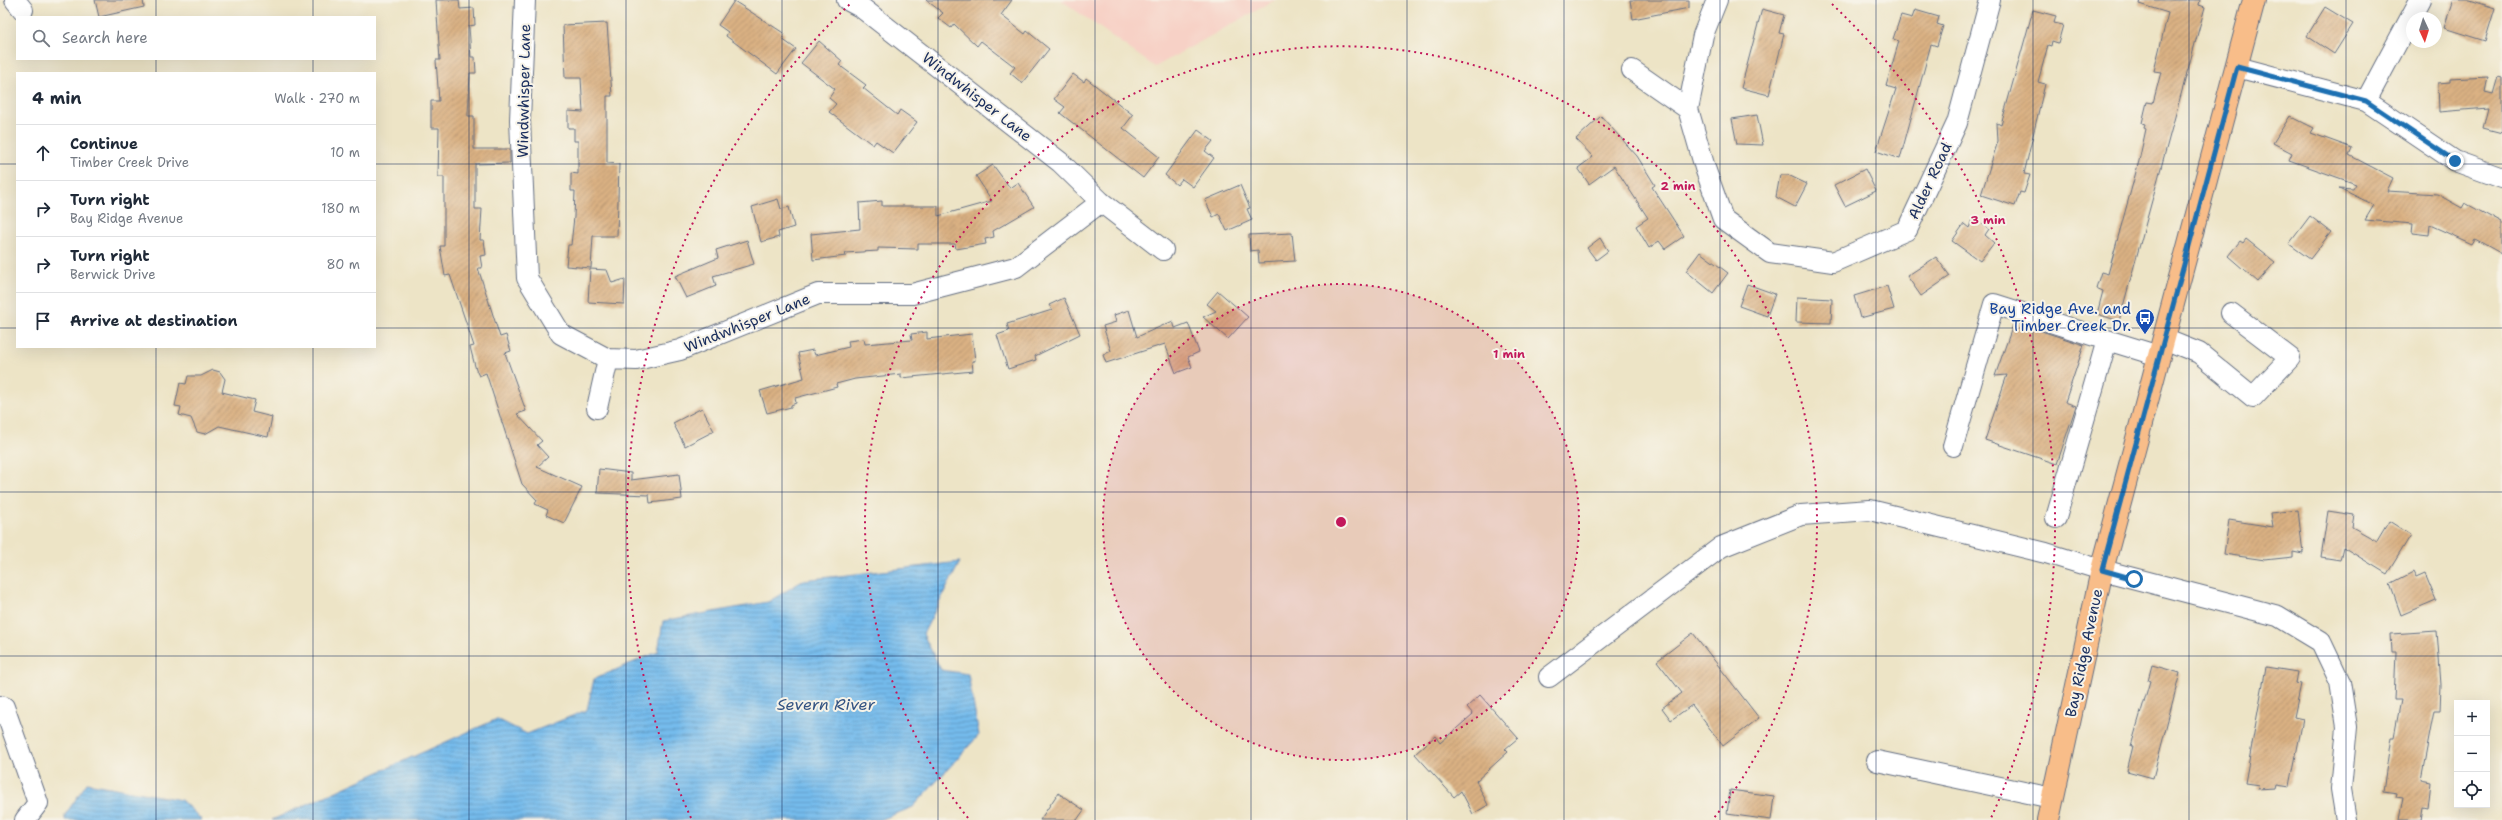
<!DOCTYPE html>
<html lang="en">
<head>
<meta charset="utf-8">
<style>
  :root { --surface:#fff; --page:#f6f6f7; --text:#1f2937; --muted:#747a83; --line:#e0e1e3 }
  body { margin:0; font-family:"Shantell Sans",sans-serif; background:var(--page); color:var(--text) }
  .controls { position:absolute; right:12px; bottom:12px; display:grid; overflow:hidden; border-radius:0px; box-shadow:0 4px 16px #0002 }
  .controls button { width:36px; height:36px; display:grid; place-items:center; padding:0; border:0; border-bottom:1px solid var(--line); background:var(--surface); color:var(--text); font:20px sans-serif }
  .compass { position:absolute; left:2406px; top:12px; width:36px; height:36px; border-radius:50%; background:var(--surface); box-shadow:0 4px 16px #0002; rotate:176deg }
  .stop { position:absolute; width:12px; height:12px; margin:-9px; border:3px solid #1f6fb2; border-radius:50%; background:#fff }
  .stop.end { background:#1f6fb2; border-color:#fff; box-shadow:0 1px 4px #0008 }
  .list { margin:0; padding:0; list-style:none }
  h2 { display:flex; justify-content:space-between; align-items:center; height:52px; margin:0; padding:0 16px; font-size:17px }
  h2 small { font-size:13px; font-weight:400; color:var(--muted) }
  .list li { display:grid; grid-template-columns:26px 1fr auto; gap:12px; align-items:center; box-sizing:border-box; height:56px; padding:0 16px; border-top:1px solid var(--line) }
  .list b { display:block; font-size:15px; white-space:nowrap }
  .list p { margin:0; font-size:13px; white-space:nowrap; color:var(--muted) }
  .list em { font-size:13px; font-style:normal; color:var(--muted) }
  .icon { flex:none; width:22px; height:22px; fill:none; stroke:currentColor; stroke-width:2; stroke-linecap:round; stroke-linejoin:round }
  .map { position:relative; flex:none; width:2502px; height:820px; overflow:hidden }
  .search { position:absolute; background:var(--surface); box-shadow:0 4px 16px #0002; left:16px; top:16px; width:360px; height:44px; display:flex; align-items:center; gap:10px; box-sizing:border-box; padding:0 14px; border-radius:0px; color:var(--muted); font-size:15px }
  .panel { position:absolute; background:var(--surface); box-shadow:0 4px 16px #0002; left:16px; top:72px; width:360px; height:276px; border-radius:0px }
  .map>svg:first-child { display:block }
  .built { fill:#f7d1c6 }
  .water { fill:url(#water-rules); stroke:#4875a5 }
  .building { fill:url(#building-hatch) }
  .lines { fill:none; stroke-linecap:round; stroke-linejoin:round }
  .minor-casing { stroke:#646e82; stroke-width:22 }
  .major-casing { stroke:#646e82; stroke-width:24 }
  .minor { stroke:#fff; stroke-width:20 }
  .major { stroke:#f8bd89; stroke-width:22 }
  .route { stroke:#1f6fb2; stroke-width:5 }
  .grid { fill:none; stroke:#1b2f5e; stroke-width:1; stroke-opacity:0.55 }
  .ring { fill:none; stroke:#c2185b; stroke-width:2; stroke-dasharray:2 4 }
  .labels { text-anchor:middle; stroke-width:4; stroke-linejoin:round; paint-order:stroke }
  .street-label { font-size:15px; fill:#1b2f5e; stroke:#f7f3e8 }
  .transit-label { font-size:15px; fill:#164399; stroke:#f7f3e8; text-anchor:end }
  .water-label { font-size:16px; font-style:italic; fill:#325282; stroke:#f7f3e8 }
  .centre { fill:#c2185b; stroke:#f7f3e8; stroke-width:2 }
  .ring-label { font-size:12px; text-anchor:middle; font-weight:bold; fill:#c2185b; stroke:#f7f3e8; stroke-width:4; stroke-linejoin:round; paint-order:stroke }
</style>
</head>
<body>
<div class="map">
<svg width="2502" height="820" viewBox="0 0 2502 820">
  <defs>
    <pattern id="water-rules" width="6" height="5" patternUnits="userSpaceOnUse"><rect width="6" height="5" fill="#75bbec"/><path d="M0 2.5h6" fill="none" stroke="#5f98c2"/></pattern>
    <pattern id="building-hatch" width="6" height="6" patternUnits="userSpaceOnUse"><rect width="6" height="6" fill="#dab183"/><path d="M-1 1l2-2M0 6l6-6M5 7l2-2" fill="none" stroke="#b0906e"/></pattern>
  </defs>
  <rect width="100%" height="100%" fill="#f7f3e8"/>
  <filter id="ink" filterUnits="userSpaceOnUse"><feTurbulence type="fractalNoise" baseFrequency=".025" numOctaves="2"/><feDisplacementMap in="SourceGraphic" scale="8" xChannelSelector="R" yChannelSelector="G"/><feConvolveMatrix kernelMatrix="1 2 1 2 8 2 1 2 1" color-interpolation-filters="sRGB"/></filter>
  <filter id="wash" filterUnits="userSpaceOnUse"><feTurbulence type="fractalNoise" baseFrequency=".012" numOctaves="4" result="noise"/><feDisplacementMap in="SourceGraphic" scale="16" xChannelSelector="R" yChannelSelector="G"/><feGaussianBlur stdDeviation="0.9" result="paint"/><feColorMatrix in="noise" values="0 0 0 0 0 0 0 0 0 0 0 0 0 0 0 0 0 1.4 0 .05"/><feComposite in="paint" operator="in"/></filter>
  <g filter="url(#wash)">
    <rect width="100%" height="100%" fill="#ede4c6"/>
    <!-- built -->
    <path class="built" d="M 1061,0 L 1275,0 L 1155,67 Z"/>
    <!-- water -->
    <path class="water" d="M 960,562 L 923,634 L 941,670 L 968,674 L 979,735 L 913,807 L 880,820 L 272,820 L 497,719 L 527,734 L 587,710 L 594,679 L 658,652 L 663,621 L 768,602 L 804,580 Z
      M 87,783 L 181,800 L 202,820 L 65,820 L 65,815 Z"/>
    <g id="blocks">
      <!-- building -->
      <path class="building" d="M 95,0 L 143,0 L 144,7 L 99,17 Z
        M 436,0 L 459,0 L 460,9 L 474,8 L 475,25 L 469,26 L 471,57 L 475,57 L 476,73 L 470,73 L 468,116 L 474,116 L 474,149 L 510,149 L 510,163 L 475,164 L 475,209 L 482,209 L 480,240 L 484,240 L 486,255 L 480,256 L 482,268 L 478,268 L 500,337 L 506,335 L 511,351 L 505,353 L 526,411 L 517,414 L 542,441 L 537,445 L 548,457 L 537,467 L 582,487 L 564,523 L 546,515 L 548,510 L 535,504 L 537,500 L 522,484 L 486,373 L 479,376 L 476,370 L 470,347 L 474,346 L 450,275 L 445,276 L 440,246 L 444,246 L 444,177 L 438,177 L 439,128 L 431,128 L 431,101 L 439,101 L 436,60 L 440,60 Z
        M 926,0 L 1012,0 L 1001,15 L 1025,34 L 1027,31 L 1049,49 L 1022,83 L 1010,73 L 1015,67 L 981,41 L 977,46 L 954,24 L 951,28 L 938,18 L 943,13 Z
        M 1630,0 L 1689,0 L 1689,8 L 1633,19 Z
        M 2140,0 L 2200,0 L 2199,5 L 2205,7 L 2119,321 L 2097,314 L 2103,291 L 2096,288 L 2101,272 L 2108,274 L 2139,161 L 2146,129 L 2144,128 L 2145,124 L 2142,123 L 2147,102 L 2153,103 L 2161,72 L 2154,71 L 2168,13 L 2139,4 Z
        M 2453,0 L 2470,0 L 2495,8 L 2485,41 L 2444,28 Z
        M 734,1 L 785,34 L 782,39 L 796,49 L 777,74 L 726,36 L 728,32 L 718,25 Z
        M 2325,7 L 2353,24 L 2334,54 L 2307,36 Z
        M 1762,9 L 1784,15 L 1779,33 L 1784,34 L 1769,95 L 1741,88 Z
        M 1915,10 L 1939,17 L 1937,24 L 1943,26 L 1937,46 L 1931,44 L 1900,159 L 1876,151 L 1896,89 L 1886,86 L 1899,41 L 1893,39 L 1901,15 L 1912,18 Z
        M 2033,10 L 2056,16 L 2054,23 L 2063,25 L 2058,43 L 2052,41 L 2051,46 L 2048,45 L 2038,82 L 2045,84 L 2024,174 L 2030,175 L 2024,193 L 2020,192 L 2015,206 L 1981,195 L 1998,141 L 1997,123 L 2001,125 Z
        M 607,23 L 612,96 L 607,96 L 607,163 L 619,164 L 617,236 L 593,236 L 591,268 L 566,266 L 568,245 L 571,245 L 574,217 L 575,191 L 571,191 L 571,173 L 578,174 L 578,141 L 574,141 L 574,128 L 568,128 L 568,111 L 583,112 L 581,78 L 565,78 L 563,25 Z
        M 819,41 L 842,61 L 839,65 L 866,85 L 863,88 L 897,115 L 900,110 L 917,122 L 893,153 L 876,141 L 873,145 L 829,112 L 836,104 L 829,98 L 835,89 L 801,63 Z
        M 1073,74 L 1084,82 L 1086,78 L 1133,115 L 1123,128 L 1159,157 L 1143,178 L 1060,113 L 1065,107 L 1054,99 Z
        M 2488,77 L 2485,92 L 2493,94 L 2498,77 L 2502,78 L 2502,133 L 2483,128 L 2488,108 L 2439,112 L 2438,83 L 2450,82 L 2450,79 Z
        M 1757,115 L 1763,145 L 1737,144 L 1732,119 Z
        M 1601,116 L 1637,156 L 1655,185 L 1652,187 L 1684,236 L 1665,249 L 1659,241 L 1649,248 L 1636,226 L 1648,218 L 1614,166 L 1589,184 L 1578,168 L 1593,157 L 1576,139 Z
        M 2290,116 L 2314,128 L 2311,133 L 2352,148 L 2349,155 L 2393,178 L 2387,191 L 2437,194 L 2462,208 L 2465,203 L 2502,223 L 2502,254 L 2475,239 L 2472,244 L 2430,225 L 2429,235 L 2412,233 L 2413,224 L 2365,220 L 2374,205 L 2339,188 L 2353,189 L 2356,184 L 2289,160 L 2292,153 L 2273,143 Z
        M 1198,130 L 1213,141 L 1205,151 L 1214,158 L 1193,187 L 1182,179 L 1177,185 L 1165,175 Z
        M 993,165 L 1010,188 L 1018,183 L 1034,207 L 993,231 L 994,237 L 985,239 L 986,244 L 956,249 L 955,244 L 918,244 L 918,249 L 878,248 L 878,251 L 845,253 L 846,256 L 813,260 L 811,234 L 860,229 L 859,203 L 882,201 L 882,206 L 938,206 L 938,216 L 992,201 L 976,176 Z
        M 1865,169 L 1876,191 L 1845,206 L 1834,185 Z
        M 1780,175 L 1788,175 L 1807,184 L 1795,207 L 1776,197 Z
        M 1240,185 L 1250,208 L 1247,209 L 1252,220 L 1227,231 L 1219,214 L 1213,217 L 1205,200 Z
        M 778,199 L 781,209 L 789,207 L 794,227 L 778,232 L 779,237 L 761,242 L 752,207 Z
        M 2310,216 L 2331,232 L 2310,259 L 2289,244 Z
        M 1973,217 L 1989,229 L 1985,235 L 1994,243 L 1980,261 L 1952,241 L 1964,224 L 1969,228 Z
        M 1292,233 L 1295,261 L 1259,263 L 1258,250 L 1250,251 L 1249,235 Z
        M 1600,238 L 1608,251 L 1596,260 L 1587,248 Z
        M 2246,239 L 2275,262 L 2258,282 L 2228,256 L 2240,241 L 2243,243 Z
        M 747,240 L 754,264 L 713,276 L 716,286 L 686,298 L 675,276 L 718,258 L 716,250 Z
        M 1700,252 L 1728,273 L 1713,293 L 1686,271 Z
        M 1936,257 L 1950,276 L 1921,296 L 1907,276 Z
        M 590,269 L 607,270 L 612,283 L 625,279 L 624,304 L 588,302 Z
        M 1747,284 L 1775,294 L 1767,316 L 1739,306 Z
        M 1887,286 L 1894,309 L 1860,318 L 1854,296 Z
        M 1218,291 L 1248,317 L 1228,339 L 1203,317 L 1216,311 L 1207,304 Z
        M 1797,297 L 1832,299 L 1831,323 L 1796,322 Z
        M 1064,298 L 1080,334 L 1035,356 L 1036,360 L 1008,369 L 997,335 L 1009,331 L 1007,324 L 1052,310 L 1049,305 Z
        M 1129,310 L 1137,337 L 1173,321 L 1175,328 L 1188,323 L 1199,352 L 1188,357 L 1192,367 L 1176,373 L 1165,344 L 1106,363 L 1103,355 L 1111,351 L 1103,326 L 1116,322 L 1114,315 Z
        M 2014,322 L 2084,345 L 2065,402 L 2076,406 L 2057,464 L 1985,440 L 2007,375 L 1995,376 Z
        M 927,332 L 927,339 L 972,334 L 975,361 L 972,361 L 973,371 L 901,378 L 901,374 L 855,379 L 836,384 L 837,387 L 795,398 L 796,403 L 791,405 L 791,407 L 767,413 L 760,391 L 804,378 L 798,353 L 813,350 L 815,355 L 849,347 L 848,341 L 864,339 L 865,344 L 912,340 L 911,334 Z
        M 213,370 L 220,372 L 225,379 L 222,392 L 255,400 L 252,412 L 272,417 L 268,437 L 219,426 L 205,434 L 197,432 L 191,418 L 179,415 L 181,407 L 175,406 L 180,383 L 186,384 L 188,376 L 201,376 Z
        M 702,408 L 714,431 L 685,446 L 673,423 Z
        M 599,469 L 631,473 L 631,480 L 679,474 L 682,499 L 650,503 L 649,495 L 597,493 Z
        M 2298,510 L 2303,554 L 2293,552 L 2293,557 L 2265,560 L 2224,554 L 2229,520 L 2273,527 L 2271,513 Z
        M 2328,511 L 2354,515 L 2352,527 L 2377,541 L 2389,521 L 2411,535 L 2387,574 L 2343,547 L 2340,560 L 2321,557 Z
        M 2413,572 L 2416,578 L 2425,574 L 2436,600 L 2401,615 L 2390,584 Z
        M 2437,631 L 2441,685 L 2440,711 L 2434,711 L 2421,780 L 2431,782 L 2428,808 L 2423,807 L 2421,820 L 2399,820 L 2403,798 L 2396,797 L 2397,793 L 2383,791 L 2391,737 L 2394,737 L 2401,700 L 2394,700 L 2396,652 L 2392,652 L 2391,634 Z
        M 1693,633 L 1759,718 L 1723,746 L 1692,705 L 1671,720 L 1662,708 L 1682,693 L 1657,661 Z
        M 2152,665 L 2180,673 L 2153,778 L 2127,771 L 2133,746 L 2131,746 L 2150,681 L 2148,680 Z
        M 2266,667 L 2297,672 L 2295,683 L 2301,684 L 2294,717 L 2303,719 L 2290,786 L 2277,784 L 2276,788 L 2257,789 L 2259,785 L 2245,783 Z
        M 1480,695 L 1518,738 L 1505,749 L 1508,752 L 1476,781 L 1488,805 L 1473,814 L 1461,791 L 1454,797 L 1415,754 L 1435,736 L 1440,743 L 1473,714 L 1467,707 Z
        M 1730,790 L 1774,796 L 1771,820 L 1727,814 Z
        M 1058,793 L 1084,810 L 1077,820 L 1040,820 Z"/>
    </g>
  </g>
  <g filter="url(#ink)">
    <use href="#blocks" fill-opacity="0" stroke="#646e82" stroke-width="1"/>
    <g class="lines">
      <defs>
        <path id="minor" d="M 15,0 L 23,10
          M 525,0 L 520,120 L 527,278 L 561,334 L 608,359 L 636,360 L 680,350 L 818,294 L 912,294 L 1016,267 L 1101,202
          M 847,0 L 862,8 L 1060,162 L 1101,202 L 1163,250
          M 1717,0 L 1703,35 L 1688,109 L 1705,168 L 1723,219 L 1770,253 L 1833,262 L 1907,230 L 1957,123 L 1990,0
          M 2237,67 L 2366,101 L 2455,161 L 2502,178
          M 1632,70 L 1688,109
          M 2366,101 L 2420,0
          M 2164,339 L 2199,353 L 2253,397 L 2290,358 L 2231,313
          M 597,408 L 608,359
          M 1953,446 L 1994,304 L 2107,340
          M 2056,518 L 2107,340 L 2159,356
          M 1549,677 L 1721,547 L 1801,515 L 1870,510 L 2046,553 L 2102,570 L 2278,616 L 2321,642 L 2340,682 L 2347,727 L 2341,789 L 2346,820
          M 0,706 L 4,707 L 38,803 L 25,820
          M 1877,761 L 2052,798"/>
        <path id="major" d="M 2048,820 L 2102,570 L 2254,0"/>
      </defs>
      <!-- minor casing -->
      <use href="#minor" class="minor-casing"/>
      <!-- major casing -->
      <use href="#major" class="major-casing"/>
      <!-- minor -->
      <use href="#minor" class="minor"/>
      <!-- major -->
      <use href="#major" class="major"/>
    </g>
  </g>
  <g class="lines" filter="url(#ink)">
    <!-- route -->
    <path class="route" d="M 2134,579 L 2102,570 L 2237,67 L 2366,101 L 2455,161"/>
  </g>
  <!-- grid -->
  <path class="grid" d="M 156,0 L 156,17M 313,0 L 313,17M 469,0 L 469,820M 626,0 L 626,820M 782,0 L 782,820M 938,0 L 938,820M 1095,0 L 1095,820M 1251,0 L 1251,820M 1407,0 L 1407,820M 1564,0 L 1564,820M 1720,0 L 1720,820M 1876,0 L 1876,820M 2033,0 L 2033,820M 2189,0 L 2189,820M 2346,0 L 2346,820M 156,59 L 156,73M 313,59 L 313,73M 0,164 L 17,164M 375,164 L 2502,164M 0,328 L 17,328M 375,328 L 2502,328M 156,347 L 156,820M 313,347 L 313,820M 0,492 L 2502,492M 0,656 L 2502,656"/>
  <!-- distance rings -->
  <circle cx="1341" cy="522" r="238" fill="#c2185b" fill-opacity=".12"/>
  <g class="ring">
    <circle cx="1341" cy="522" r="238"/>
    <path d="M968 818A476 476 0 1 1 1714 818"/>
    <path d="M691 818A714 714 0 0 1 850 4M1832 4A714 714 0 0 1 1991 818"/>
  </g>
  <!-- icons -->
  <defs>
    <symbol id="bus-pin" viewBox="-11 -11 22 30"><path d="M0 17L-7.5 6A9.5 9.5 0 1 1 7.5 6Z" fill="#1a4fb4" stroke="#f7f3e8"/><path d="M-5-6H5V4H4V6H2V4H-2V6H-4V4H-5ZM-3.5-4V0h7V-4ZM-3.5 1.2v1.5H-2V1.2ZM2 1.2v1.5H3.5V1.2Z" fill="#fff"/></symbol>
  </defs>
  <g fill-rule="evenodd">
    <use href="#bus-pin" x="2134" y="307" width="22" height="30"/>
  </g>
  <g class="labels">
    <!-- street labels -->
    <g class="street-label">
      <text transform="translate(524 91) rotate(-89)" y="5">Windwhisper Lane</text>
      <text transform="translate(977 97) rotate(38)" y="5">Windwhisper Lane</text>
      <text transform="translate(1930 181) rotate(-65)" y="5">Alder Road</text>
      <text transform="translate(747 323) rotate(-22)" y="5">Windwhisper Lane</text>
      <text transform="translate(2084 653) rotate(-78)" y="5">Bay Ridge Avenue</text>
    </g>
    <!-- transit labels -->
    <g class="transit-label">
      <text x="2131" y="314">Bay Ridge Ave. and<tspan x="2131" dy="17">Timber Creek Dr.</tspan></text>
    </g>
    <!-- water labels -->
    <g class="water-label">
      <text x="826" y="710">Severn River</text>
    </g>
  </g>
  <circle cx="1341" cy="522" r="6" class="centre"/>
  <g class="ring-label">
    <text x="1678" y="190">2 min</text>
    <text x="1988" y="224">3 min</text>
    <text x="1509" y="358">1 min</text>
  </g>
</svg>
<div class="controls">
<button>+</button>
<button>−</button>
<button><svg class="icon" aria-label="locate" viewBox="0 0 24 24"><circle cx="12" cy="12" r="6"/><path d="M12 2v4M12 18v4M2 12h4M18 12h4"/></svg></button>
</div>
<svg class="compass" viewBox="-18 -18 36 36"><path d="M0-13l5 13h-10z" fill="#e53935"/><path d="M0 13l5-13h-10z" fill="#747a83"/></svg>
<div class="stop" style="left:2134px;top:579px"></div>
<div class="stop end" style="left:2455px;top:161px"></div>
<div class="search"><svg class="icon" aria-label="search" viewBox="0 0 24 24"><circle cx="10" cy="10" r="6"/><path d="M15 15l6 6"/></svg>Search here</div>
<section class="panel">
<h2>4 min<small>Walk · 270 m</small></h2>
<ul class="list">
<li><svg class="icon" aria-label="ahead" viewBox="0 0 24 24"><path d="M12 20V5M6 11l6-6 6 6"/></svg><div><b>Continue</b><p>Timber Creek Drive</p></div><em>10 m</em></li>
<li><svg class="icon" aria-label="right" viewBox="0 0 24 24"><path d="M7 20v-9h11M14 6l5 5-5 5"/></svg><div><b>Turn right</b><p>Bay Ridge Avenue</p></div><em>180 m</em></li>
<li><svg class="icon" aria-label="right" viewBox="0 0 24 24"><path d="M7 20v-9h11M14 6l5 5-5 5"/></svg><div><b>Turn right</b><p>Berwick Drive</p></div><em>80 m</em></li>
<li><svg class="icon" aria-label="arrive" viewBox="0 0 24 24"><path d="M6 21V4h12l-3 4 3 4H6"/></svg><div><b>Arrive at destination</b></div></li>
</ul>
</section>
</div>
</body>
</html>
